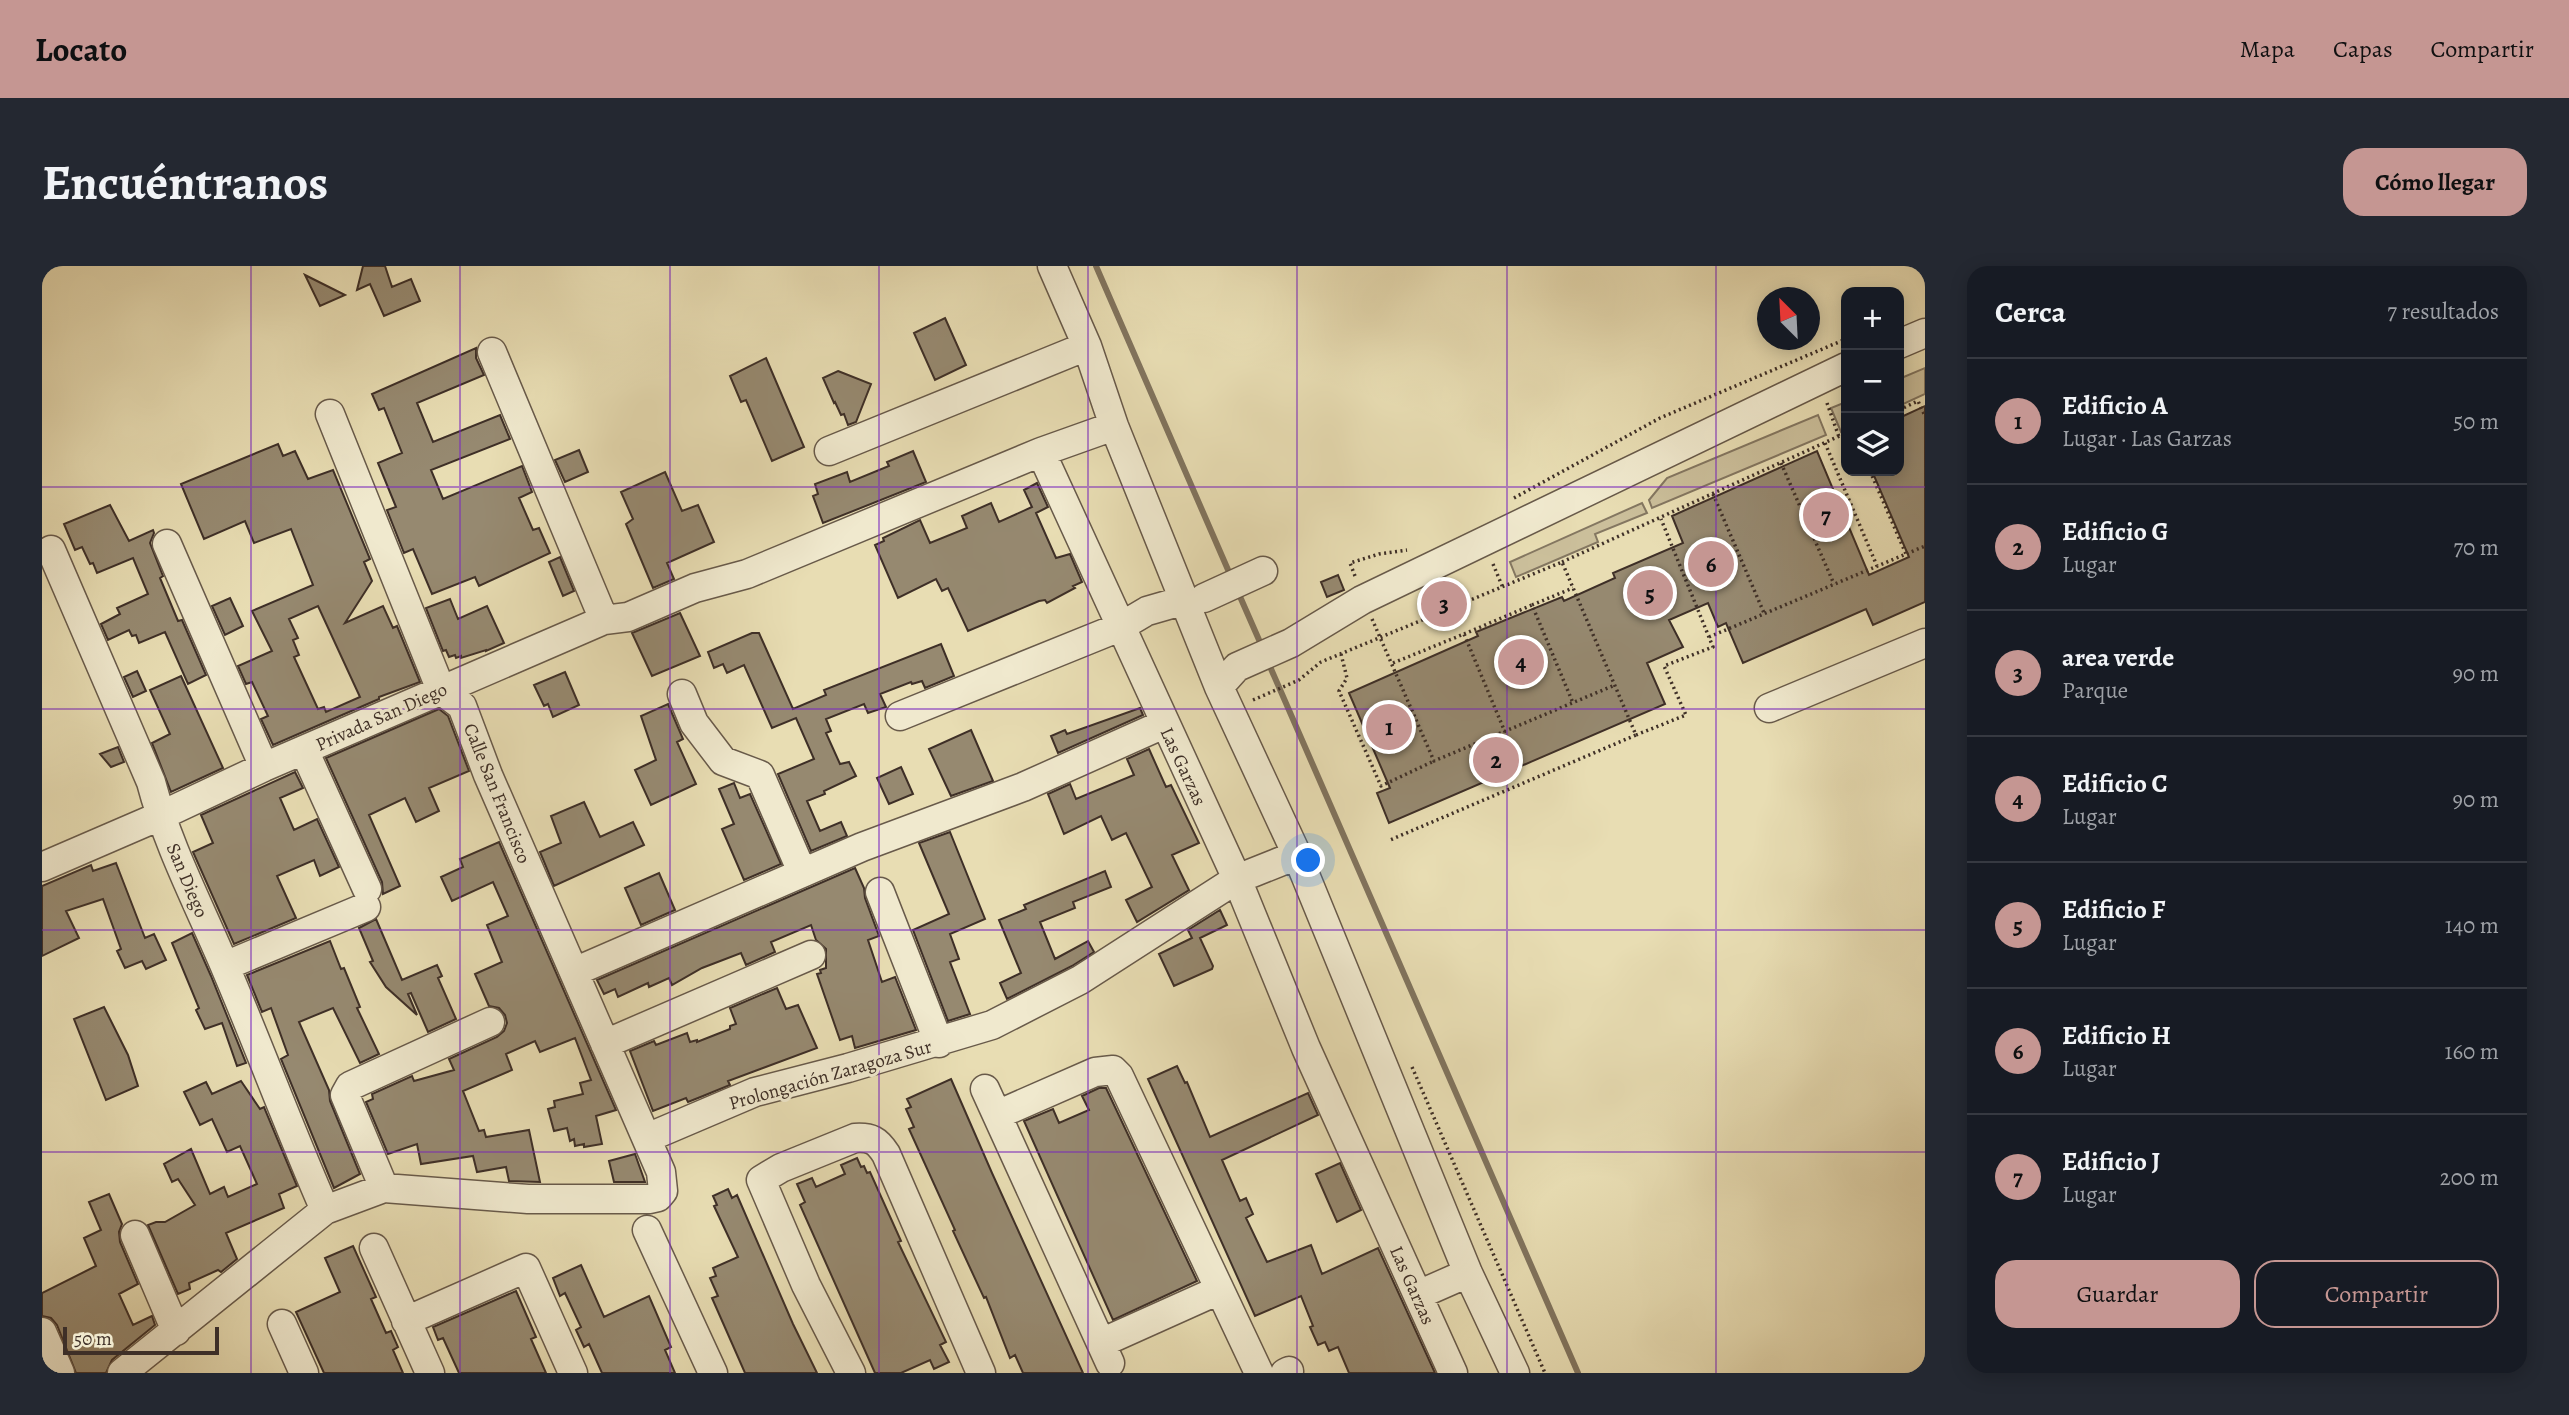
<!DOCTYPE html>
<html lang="es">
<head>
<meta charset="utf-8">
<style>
  :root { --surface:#171b24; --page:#242831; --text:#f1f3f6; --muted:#9ea1a6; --line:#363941; --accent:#c59692 }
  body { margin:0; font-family:Alegreya,serif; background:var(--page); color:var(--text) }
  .controls { position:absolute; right:21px; top:21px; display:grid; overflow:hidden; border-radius:14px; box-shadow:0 4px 18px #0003 }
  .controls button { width:63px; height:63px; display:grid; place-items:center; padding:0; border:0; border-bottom:2px solid var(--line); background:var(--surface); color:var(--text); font:35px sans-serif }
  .compass { position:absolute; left:1715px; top:21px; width:63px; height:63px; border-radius:50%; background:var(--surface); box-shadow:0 4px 18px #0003; rotate:336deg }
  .scale { position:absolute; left:21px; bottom:18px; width:156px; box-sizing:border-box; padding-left:7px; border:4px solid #3e2f27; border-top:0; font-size:19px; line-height:24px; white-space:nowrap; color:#3e2f27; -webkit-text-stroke:5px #f0e9ce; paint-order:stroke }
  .you { position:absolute; left:1267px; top:595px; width:24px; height:24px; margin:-18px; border:5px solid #fff; border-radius:50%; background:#1a73e8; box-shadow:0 0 0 10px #1a73e833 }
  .badge { display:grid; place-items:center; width:46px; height:46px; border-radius:50%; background:var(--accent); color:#111; font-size:23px; font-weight:700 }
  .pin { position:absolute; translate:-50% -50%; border:4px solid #fff; box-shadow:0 2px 7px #0006 }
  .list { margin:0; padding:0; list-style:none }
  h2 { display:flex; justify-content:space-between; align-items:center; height:91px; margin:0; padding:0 28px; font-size:30px }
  h2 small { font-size:23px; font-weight:400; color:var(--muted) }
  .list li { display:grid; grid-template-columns:46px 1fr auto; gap:21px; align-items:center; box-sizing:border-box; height:126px; padding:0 28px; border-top:2px solid var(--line) }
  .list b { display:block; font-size:26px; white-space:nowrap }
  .list p { margin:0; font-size:23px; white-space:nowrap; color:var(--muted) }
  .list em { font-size:23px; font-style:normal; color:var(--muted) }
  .actions { display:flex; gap:14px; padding:21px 28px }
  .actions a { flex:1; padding:16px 0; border:2px solid var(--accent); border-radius:21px; text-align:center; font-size:24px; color:var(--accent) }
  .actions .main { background:var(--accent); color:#111 }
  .icon { flex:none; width:38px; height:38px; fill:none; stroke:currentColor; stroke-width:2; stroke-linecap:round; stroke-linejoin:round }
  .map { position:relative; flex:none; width:1883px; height:1107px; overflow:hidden; border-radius:21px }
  header { display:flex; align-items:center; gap:42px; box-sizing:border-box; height:98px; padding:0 35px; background:var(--accent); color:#111 }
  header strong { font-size:33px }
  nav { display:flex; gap:38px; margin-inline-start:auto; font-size:24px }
  .intro { display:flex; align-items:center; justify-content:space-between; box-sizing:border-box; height:168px; padding:0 42px }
  h1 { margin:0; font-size:49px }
  .button { padding:18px 32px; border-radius:21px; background:var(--accent); color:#111; font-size:24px; font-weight:700 }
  main { display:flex; gap:42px; padding:0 42px }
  aside { flex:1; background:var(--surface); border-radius:21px; box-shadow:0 4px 18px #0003 }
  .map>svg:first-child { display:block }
  .green { fill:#cbbf9b; stroke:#847761; stroke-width:2 }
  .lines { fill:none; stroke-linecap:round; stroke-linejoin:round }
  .stream { stroke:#81745e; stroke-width:6 }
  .building { fill:#968970; stroke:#3e2f27; stroke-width:2; fill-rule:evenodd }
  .minor-casing { stroke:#685a4a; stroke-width:31 }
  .path { stroke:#3e2f27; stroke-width:3.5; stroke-dasharray:2 3.5; stroke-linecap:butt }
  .minor { stroke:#f0e9ce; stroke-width:28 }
  .grid { fill:none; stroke:#7b2cbf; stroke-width:2; stroke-opacity:0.55 }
  .labels { text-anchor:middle; stroke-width:6; stroke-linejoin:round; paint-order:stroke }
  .street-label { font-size:19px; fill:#3e2f27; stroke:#f0e9ce }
</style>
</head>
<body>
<header>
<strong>Locato</strong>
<nav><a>Mapa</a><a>Capas</a><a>Compartir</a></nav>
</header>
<div class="intro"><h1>Encuéntranos</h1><a class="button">Cómo llegar</a></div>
<main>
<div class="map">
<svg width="1883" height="1107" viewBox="0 0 1883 1107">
  <rect width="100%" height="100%" fill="#e8ddb3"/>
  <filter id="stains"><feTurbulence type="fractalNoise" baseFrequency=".00286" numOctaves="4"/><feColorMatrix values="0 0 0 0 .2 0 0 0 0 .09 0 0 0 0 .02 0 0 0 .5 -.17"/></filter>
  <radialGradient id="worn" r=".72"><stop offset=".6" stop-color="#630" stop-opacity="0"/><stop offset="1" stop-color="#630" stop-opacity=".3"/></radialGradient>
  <!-- green -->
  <path class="green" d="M 1883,102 L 1883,128 L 1857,140 L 1857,113 Z
    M 1804,136 L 1804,164 L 1799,166 L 1789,142 Z
    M 1776,149 L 1784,169 L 1610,242 L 1607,234 L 1625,212 Z
    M 1600,237 L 1605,247 L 1553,268 L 1556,276 L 1474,311 L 1468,296 Z"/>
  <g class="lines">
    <!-- stream -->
    <path class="stream" d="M 1054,0 L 1190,313
      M 1196,326 L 1221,383
      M 1226,396 L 1536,1107"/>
  </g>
  <!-- building -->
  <path class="building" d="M 321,0 L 343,0 L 350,21 L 369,13 L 378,35 L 342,50 L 328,18 L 315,24 Z
    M 263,9 L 303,29 L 278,40 Z
    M 903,52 L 924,99 L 893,114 L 872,67 Z
    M 434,82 L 434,92 L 442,109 L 375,137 L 391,176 L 458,149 L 468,173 L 389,204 L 401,233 L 480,200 L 490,226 L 477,232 L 491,264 L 497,262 L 508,287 L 437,320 L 433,311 L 390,328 L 371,283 L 362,287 L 345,244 L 354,241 L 336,197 L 360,187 L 342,142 L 337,144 L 330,128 Z
    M 724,92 L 762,181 L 730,195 L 704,134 L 699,136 L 688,110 Z
    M 796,105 L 829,118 L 814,156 L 806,159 L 802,148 L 799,149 L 793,136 L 792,137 L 781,112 Z
    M 1883,140 L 1883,336 L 1831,359 L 1824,343 L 1701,397 L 1684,357 L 1676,361 L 1666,337 L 1627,354 L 1641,381 L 1605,397 L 1623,438 L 1347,557 L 1335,527 L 1348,522 L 1307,427 L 1436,370 L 1434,366 L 1520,331 L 1522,335 L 1573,312 L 1571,307 L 1641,277 L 1630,250 L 1775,185 L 1827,309 L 1867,291 L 1830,205 L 1857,205 L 1857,152 Z
    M 236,178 L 241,190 L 253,185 L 266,213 L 291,204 L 328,293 L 322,296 L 330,315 L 303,357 L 341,340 L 351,362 L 355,360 L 378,416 L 337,431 L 337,433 L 231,479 L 219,453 L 226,450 L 210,416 L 204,418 L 196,400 L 230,385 L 210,345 L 271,319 L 249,263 L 212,277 L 203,255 L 162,273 L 139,218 ZM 276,340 L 318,431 L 284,446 L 282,441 L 276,443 L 252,391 L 257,389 L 251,374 L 256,372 L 247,353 Z
    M 537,184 L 546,206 L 523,216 L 513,194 Z
    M 871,185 L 884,216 L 781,257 L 771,230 L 776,228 L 773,218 L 805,206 L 808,216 L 847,200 L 845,196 Z
    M 623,206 L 640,245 L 656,239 L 672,276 L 625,297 L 632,313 L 611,322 L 584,258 L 591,253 L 579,226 Z
    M 995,217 L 1006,241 L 994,247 L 1014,292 L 1028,288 L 1040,316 L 1031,320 L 1033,322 L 1005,337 L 1003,334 L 997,335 L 926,365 L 906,322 L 900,325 L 894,313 L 856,332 L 833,279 L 842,275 L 841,272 L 878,254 L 888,277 L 925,262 L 920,250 L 949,237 L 957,256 L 990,241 L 982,224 Z
    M 68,239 L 87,275 L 111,264 L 112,267 L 108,277 L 121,310 L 118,312 L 136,355 L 140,354 L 164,409 L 146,418 L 123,366 L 97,377 L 94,369 L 90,370 L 87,364 L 66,374 L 59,358 L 78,348 L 75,342 L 106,328 L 91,292 L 55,307 L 51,297 L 48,298 L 40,281 L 33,284 L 22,258 Z
    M 518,291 L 532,325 L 521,330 L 507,296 Z
    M 1296,309 L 1302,324 L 1285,331 L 1279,316 Z
    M 188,332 L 201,360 L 183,369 L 170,340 Z
    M 408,333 L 416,353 L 445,340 L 462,377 L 444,385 L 444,384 L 419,392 L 419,390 L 414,392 L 413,389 L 407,391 L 404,384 L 401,385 L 384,342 Z
    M 638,347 L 658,390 L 610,410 L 590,367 Z
    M 710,367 L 717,367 L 751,443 L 784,429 L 782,424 L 899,378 L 912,410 L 883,422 L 880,415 L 870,418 L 869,416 L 838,428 L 844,441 L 826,447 L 822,438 L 784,453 L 789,465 L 784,467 L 798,498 L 807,496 L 814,510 L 782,525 L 783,528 L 765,535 L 778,565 L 799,556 L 805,570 L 769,585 L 736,508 L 772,493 L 754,452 L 730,462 L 702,399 L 685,407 L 681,398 L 672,402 L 666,386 Z
    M 95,405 L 104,425 L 91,431 L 82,411 Z
    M 523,406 L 537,439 L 511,451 L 506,438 L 502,440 L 492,419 Z
    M 139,410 L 181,502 L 129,526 L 110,477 L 128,468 L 108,424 Z
    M 626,438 L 641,473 L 635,476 L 654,518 L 609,539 L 593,504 L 614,494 L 599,450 Z
    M 1098,442 L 1101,449 L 1016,487 L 1009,470 L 1023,464 L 1025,468 Z
    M 397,443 L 406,450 L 427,505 L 387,522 L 397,545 L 374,556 L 363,532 L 327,549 L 358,620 L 341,628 L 340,616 L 284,492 Z
    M 929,464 L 951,515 L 909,530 L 887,483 Z
    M 76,481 L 82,496 L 69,501 L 58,488 Z
    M 1107,483 L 1124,521 L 1129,519 L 1157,577 L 1130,589 L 1147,624 L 1095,656 L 1084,634 L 1110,621 L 1084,567 L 1070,574 L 1059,550 L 1022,568 L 1006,528 L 1028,518 L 1034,533 L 1092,509 L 1085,493 Z
    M 859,501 L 871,528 L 847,538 L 835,512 Z
    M 253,506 L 261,522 L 238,532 L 252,564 L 275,553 L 297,601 L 278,610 L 272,594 L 235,610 L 254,652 L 192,678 L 151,586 L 171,577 L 159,549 Z
    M 692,517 L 698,532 L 708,528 L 739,598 L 702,614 L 680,563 L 692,558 L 677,523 Z
    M 542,536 L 558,571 L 591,556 L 602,579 L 512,620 L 498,586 L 519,577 L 509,550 Z
    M 908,566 L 943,653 L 908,668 L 917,693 L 908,696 L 928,748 L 906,755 L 871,664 L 907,648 L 877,577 Z
    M 457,576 L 574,844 L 554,850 L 560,878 L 542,881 L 542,878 L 533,880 L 532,873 L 528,875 L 525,862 L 512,865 L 506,843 L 513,841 L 512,835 L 541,828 L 538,817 L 549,814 L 533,772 L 498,786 L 493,775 L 464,788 L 470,804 L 421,825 L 437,865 L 442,864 L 444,871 L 487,864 L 498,916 L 467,915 L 464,901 L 435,906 L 431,890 L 379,898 L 375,878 L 346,888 L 324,836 L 331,833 L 330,828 L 370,810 L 372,815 L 412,804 L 407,793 L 455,771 L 462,765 L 465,757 L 463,749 L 457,742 L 447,740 L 433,708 L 460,696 L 445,659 L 466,650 L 451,616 L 410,635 L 399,611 L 421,601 L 418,593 Z
    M 74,597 L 103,672 L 112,668 L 124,694 L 104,703 L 100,695 L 83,702 L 75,685 L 79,683 L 61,633 L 24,645 L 37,672 L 0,690 L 0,620 L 49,599 L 51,605 Z
    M 813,602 L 822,622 L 823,632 L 837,670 L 826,674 L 840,716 L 853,711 L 874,764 L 813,782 L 810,770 L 798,774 L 775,708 L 779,707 L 778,704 L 784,702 L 784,683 L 774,674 L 769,659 L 729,676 L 733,686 L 704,699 L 699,687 L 660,702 L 630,719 L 627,712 L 607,721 L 606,717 L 576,731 L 573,723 L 562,728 L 555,714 Z
    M 1063,605 L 1069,621 L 1031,636 L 1033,642 L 998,656 L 1013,693 L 1046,675 L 1052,686 L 1030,700 L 965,733 L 958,717 L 979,707 L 957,654 L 984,643 L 982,639 Z
    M 617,607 L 633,644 L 599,659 L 583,622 Z
    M 1178,644 L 1185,659 L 1158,672 L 1171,700 L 1170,703 L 1132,720 L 1117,688 L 1150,672 L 1146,664 Z
    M 334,653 L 360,714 L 395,699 L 400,710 L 396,712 L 414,753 L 386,766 L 369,727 L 366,728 L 375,749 L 344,721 L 328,696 L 331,695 L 317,662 Z
    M 150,667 L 169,710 L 204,797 L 195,800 L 180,757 L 163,763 L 154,744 L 157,742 L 130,677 Z
    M 288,675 L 299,703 L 302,702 L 318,741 L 315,742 L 337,788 L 318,797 L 291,742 L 257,756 L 287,824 L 288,835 L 318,908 L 292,922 L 239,793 L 246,789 L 229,742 L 220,746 L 205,709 Z
    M 735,722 L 744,743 L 756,739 L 775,782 L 686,815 L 688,819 L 661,830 L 646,836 L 644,832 L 611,845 L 588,785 L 612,775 L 614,779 L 645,767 L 648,776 L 655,774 L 655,776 L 688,763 L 688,760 L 694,758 L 688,742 Z
    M 62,741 L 86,789 L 96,820 L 64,834 L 32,753 Z
    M 1135,800 L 1143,817 L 1145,816 L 1168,871 L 1266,827 L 1276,849 L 1180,894 L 1198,935 L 1204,932 L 1211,948 L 1204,952 L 1225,996 L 1269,979 L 1280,1008 L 1336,982 L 1393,1107 L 1307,1107 L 1296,1081 L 1287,1085 L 1283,1076 L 1276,1079 L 1268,1061 L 1271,1060 L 1259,1030 L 1213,1050 L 1106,813 Z
    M 909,813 L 950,907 L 1041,1107 L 981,1107 L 973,1089 L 968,1092 L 944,1031 L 942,1032 L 911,965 L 913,964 L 867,863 L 872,861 L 864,843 L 869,841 L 865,833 Z
    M 199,815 L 218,843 L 222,841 L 255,920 L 237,928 L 242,942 L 184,967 L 195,993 L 179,1006 L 176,1004 L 147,1017 L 148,1023 L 136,1028 L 106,959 L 114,956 L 123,956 L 153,939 L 136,913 L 130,916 L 122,898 L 149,883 L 168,928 L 182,921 L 186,931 L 215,918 L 198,880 L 185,886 L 170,853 L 158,859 L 142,826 L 164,816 L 170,828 Z
    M 1057,822 L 1064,822 L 1155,1015 L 1071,1054 L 982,855 L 1011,843 L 1017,857 L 1047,844 L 1040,830 Z
    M 593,888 L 603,916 L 572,916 L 567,895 Z
    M 815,892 L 819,901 L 822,900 L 825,907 L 828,906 L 859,975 L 856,976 L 904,1076 L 898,1079 L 907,1096 L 892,1103 L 888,1094 L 859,1107 L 833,1107 L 758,939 L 763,936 L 755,918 L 770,912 L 774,921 L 803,908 L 799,899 Z
    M 1298,897 L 1319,944 L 1295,956 L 1274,908 Z
    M 686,923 L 690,932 L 695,929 L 751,1058 L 775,1107 L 703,1107 L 670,1032 L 676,1030 L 668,1012 L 674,1010 L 671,1002 L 696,991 L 672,940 L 675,939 L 671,930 Z
    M 67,928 L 80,958 L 77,966 L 78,976 L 96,1018 L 77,1028 L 91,1059 L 110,1050 L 113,1059 L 70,1094 L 64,1107 L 34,1107 L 15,1059 L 9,1052 L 0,1050 L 0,1027 L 54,1000 L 42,972 L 59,964 L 47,936 Z
    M 311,980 L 334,1031 L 329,1033 L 344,1067 L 349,1065 L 356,1081 L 351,1084 L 361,1107 L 282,1107 L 254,1046 L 298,1026 L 283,992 Z
    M 539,999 L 562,1051 L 607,1030 L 629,1081 L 623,1084 L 633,1107 L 560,1107 L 547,1078 L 542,1081 L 534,1064 L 539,1061 L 523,1027 L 518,1030 L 511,1012 Z
    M 474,1025 L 494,1071 L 489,1073 L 504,1107 L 417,1107 L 401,1072 L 396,1074 L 391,1061 Z"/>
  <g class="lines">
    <defs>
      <path id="minor" d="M 1010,0 L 1045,80 L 1072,160 L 1177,421 L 1255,589 L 1426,1007 L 1473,1107
        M 1857,78 L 1883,67
        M 450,86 L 562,354
        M 787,185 L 1045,80
        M 999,186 L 1195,613 L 1264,782 L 1411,1107
        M 125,278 L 222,501
        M 9,284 L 109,516 C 126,581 158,641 184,703 C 218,783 248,864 283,944
        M 1162,332 L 1221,305
        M 1177,421 L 1195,401 L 1249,377 L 1320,334 L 1804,101
        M 640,428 L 652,457 L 681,495 L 718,509 L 760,606
        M 1727,442 L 1883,377
        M 858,450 L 1078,361 L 1105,345 L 1143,334
        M 262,484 L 325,623
        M 0,601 L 118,550 L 222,501 L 562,354 L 586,351 L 653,322 L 705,308 L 999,186 L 1072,160
        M 838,626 L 897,777
        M 183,700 L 324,641
        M 532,706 L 820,581 L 981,521 L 1122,458
        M 563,778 L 769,689
        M 943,823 L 1068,1097
        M 955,849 L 1053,806 L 1071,804 L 1077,810 L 1217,1107
        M 605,872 L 713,826 L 806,802 L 950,759 L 1038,714 L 1195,613 L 1255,589
        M 342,922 L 303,829 L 308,820 L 448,756
        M 605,964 L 671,1107
        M 93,969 L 134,1065
        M 332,982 L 388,1107
        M 1376,1029 L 1426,1007
        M 364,1055 L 484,1002 L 531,1107
        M 240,1058 L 262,1107
        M 0,1066 L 18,1107
        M 1059,1077 L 1177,1024
        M 80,1107 L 283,944 L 342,922 L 486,933 L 607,933 L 616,931 L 621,925 L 619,906 L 446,509 L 420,440 L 399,424 L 288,148
        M 809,1107 L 764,1019 L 719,914 L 739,902 L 813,872 C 829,871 835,874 844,888 L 939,1107
        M 1243,1107 L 1247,1105"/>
    </defs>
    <!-- minor casing -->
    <use href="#minor" class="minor-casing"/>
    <!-- path -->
    <path class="path" d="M 1785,137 L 1797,171
      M 1857,144 L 1876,135 L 1883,150
      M 1783,177 L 1835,300
      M 1739,197 L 1792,318
      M 1828,205 L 1864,288
      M 1671,228 L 1722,347
      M 1472,232 L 1618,152 L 1804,73
      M 1520,296 L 1804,167
      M 1451,298 L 1461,322
      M 1313,310 L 1308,297 L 1337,288 L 1365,284
      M 1490,339 L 1531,322
      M 1330,353 L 1392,495 L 1573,419
      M 1422,368 L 1490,339 L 1531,437
      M 1667,371 L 1883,280
      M 1299,388 L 1305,412 L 1297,425 L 1339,520 L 1392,495
      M 1351,397 L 1422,368 L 1463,466
      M 1211,434 L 1257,414 L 1279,396 L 1520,296 L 1594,469 L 1348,574
      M 1594,469 L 1644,449 L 1622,400 L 1671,381 L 1619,253
      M 1370,801 L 1503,1107"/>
    <!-- minor -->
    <use href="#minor" class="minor"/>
  </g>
  <!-- grid -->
  <path class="grid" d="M 209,0 L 209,1107M 418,0 L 418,1107M 628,0 L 628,1107M 837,0 L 837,1107M 1046,0 L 1046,1107M 1255,0 L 1255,1107M 1465,0 L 1465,1107M 1674,0 L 1674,1107M 0,221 L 1883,221M 0,443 L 1883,443M 0,664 L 1883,664M 0,886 L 1883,886"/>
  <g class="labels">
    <!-- street labels -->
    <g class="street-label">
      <text transform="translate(339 450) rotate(-24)" y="7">Privada San Diego</text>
      <text transform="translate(1142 500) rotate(65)" y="7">Las Garzas</text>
      <text transform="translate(456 527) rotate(68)" y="7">Calle San Francisco</text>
      <text transform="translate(146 614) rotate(67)" y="7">San Diego</text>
      <text transform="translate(788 808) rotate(-16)" y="7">Prolongación Zaragoza Sur</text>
      <text transform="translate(1371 1019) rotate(66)" y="7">Las Garzas</text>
    </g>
  </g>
  <rect width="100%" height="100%" filter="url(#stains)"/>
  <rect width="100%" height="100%" fill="url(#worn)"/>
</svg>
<div class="controls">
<button>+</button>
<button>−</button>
<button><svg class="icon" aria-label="layers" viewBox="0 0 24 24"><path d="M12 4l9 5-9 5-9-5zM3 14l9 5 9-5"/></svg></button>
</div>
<svg class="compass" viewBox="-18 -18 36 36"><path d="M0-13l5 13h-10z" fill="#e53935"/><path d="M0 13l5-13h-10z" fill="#9ea1a6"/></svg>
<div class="scale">50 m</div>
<div class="you"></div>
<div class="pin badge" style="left:1347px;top:461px">1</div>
<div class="pin badge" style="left:1454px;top:494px">2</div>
<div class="pin badge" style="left:1402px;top:338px">3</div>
<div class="pin badge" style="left:1479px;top:396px">4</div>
<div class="pin badge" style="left:1608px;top:327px">5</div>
<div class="pin badge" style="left:1669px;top:298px">6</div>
<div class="pin badge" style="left:1784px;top:249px">7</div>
</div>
<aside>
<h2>Cerca<small>7 resultados</small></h2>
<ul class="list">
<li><span class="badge">1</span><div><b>Edificio A</b><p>Lugar · Las Garzas</p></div><em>50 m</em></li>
<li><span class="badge">2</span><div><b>Edificio G</b><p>Lugar</p></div><em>70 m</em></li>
<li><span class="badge">3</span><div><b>area verde</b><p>Parque</p></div><em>90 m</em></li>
<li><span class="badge">4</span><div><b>Edificio C</b><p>Lugar</p></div><em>90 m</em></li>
<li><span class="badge">5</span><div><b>Edificio F</b><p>Lugar</p></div><em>140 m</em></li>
<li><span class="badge">6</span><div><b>Edificio H</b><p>Lugar</p></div><em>160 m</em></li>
<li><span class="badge">7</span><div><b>Edificio J</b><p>Lugar</p></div><em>200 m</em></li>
</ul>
<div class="actions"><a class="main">Guardar</a><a>Compartir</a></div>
</aside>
</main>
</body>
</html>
